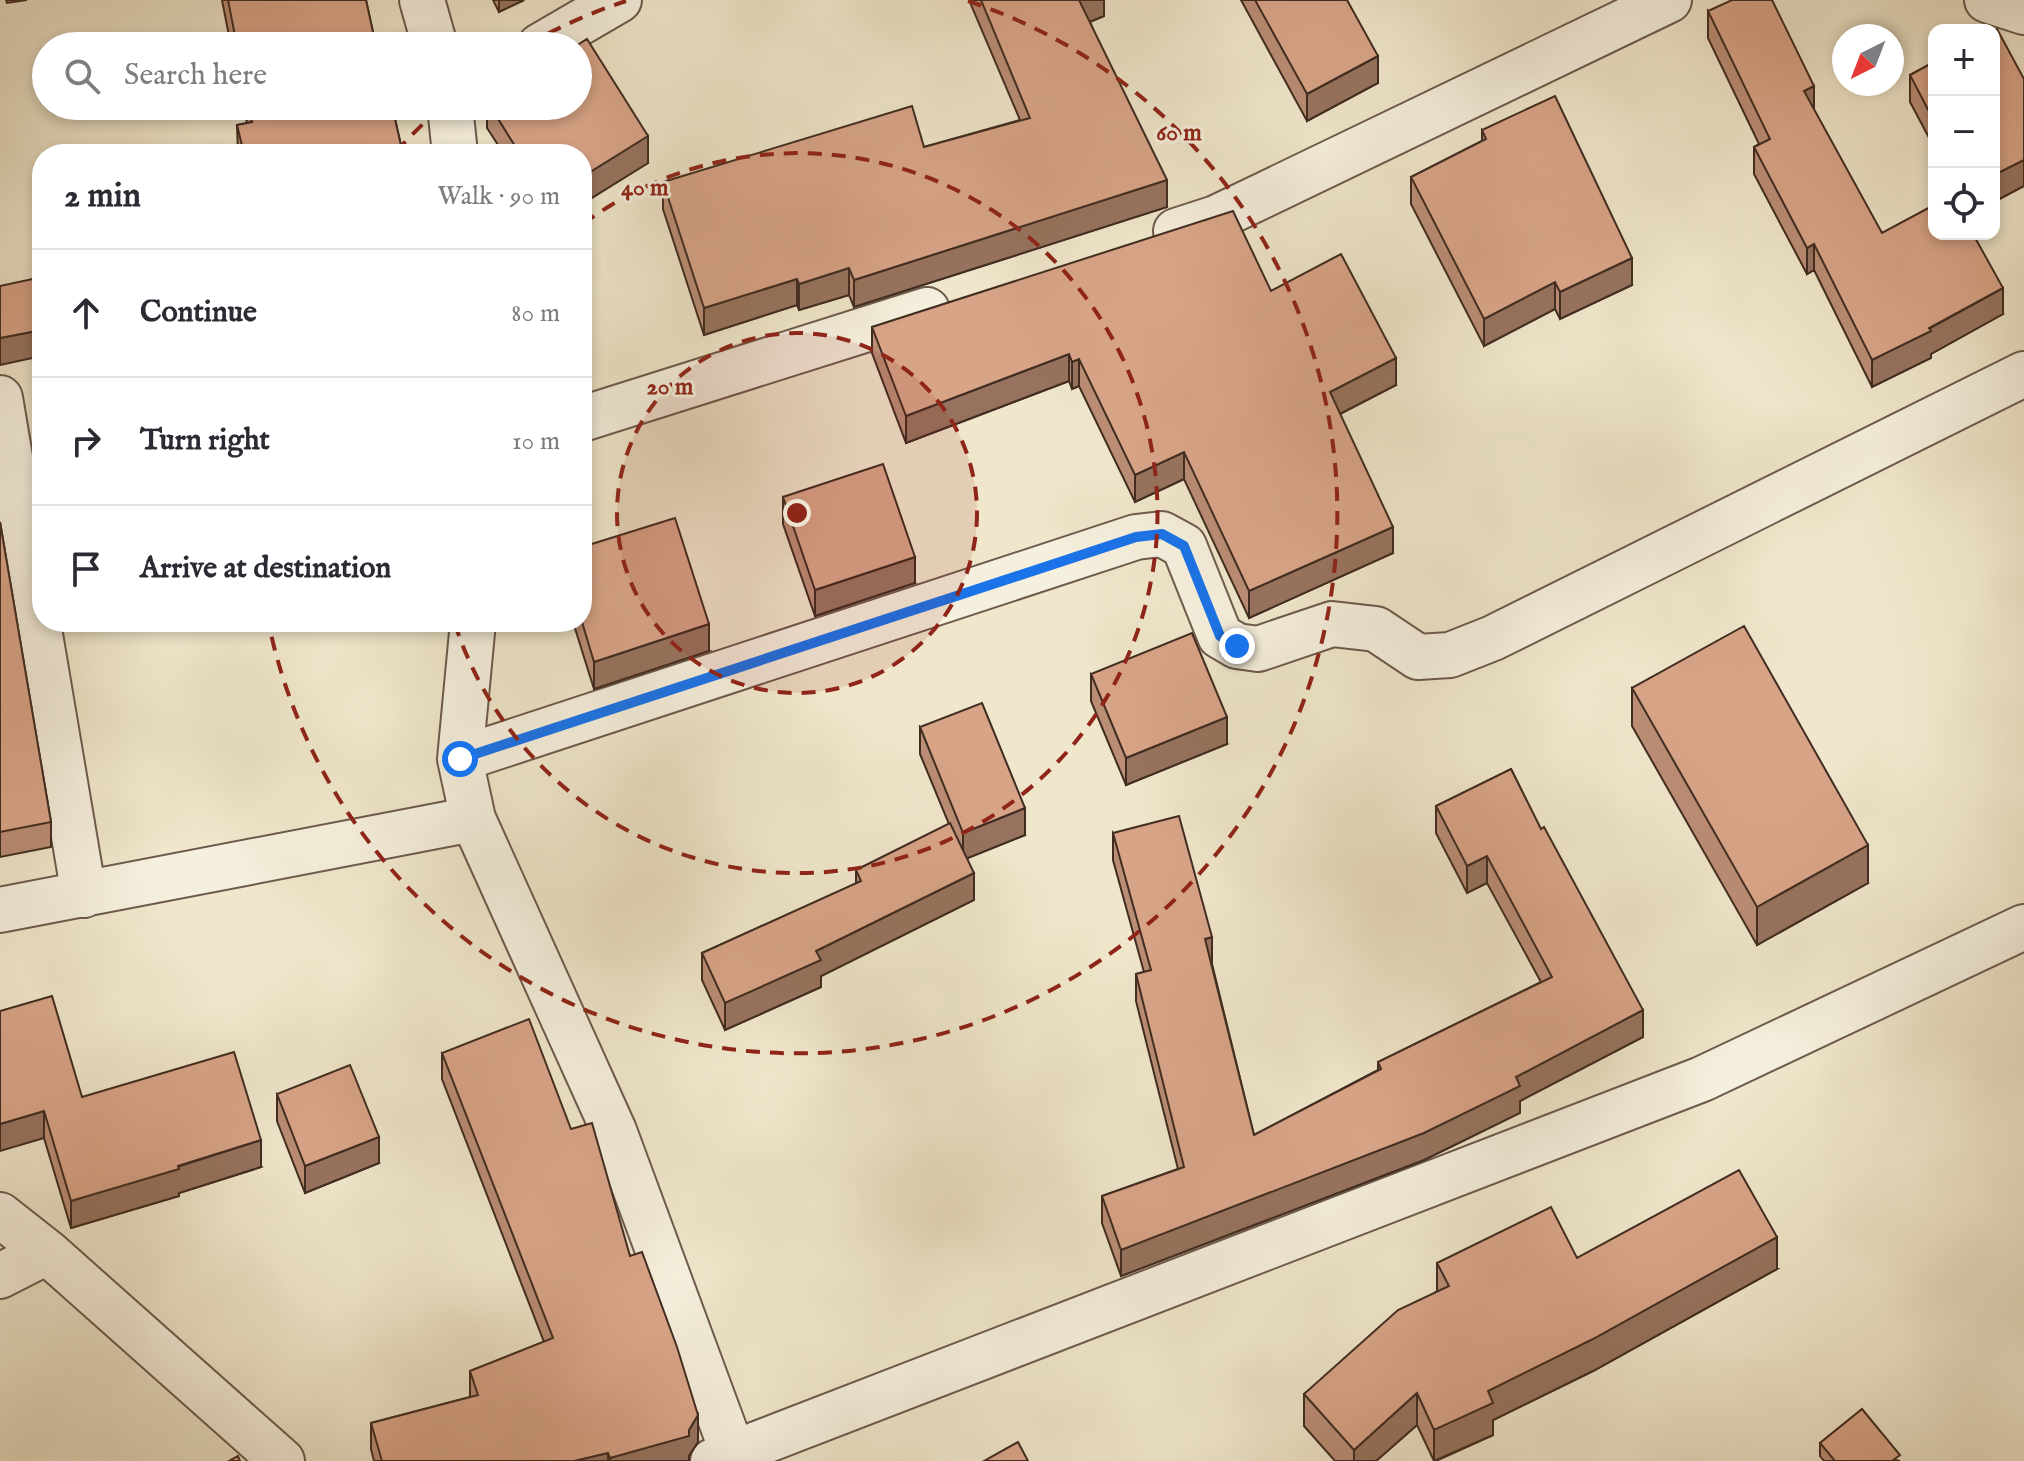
<!DOCTYPE html>
<html lang="en">
<head>
<meta charset="utf-8">
<style>
  :root { --surface:#fff; --page:#f7f7f7; --text:#2b2b33; --muted:#7c7c81; --line:#e1e1e2 }
  body { margin:0; font-family:"IM FELL English",serif; background:var(--page); color:var(--text) }
  .controls { position:absolute; right:24px; top:24px; display:grid; overflow:hidden; border-radius:16px; box-shadow:0 4px 12px #0003 }
  .controls button { width:72px; height:72px; display:grid; place-items:center; padding:0; border:0; border-bottom:2px solid var(--line); background:var(--surface); color:var(--text); font:40px sans-serif }
  .compass { position:absolute; left:1832px; top:24px; width:72px; height:72px; border-radius:50%; background:var(--surface); box-shadow:0 4px 12px #0003; rotate:222deg }
  .stop { position:absolute; width:24px; height:24px; margin:-18px; border:6px solid #1a73e8; border-radius:50%; background:#fff }
  .stop.end { background:#1a73e8; border-color:#fff; box-shadow:0 2px 8px #0008 }
  .list { margin:0; padding:0; list-style:none }
  h2 { display:flex; justify-content:space-between; align-items:center; height:104px; margin:0; padding:0 32px; font-size:34px }
  h2 small { font-size:26px; font-weight:400; color:var(--muted) }
  .list li { display:grid; grid-template-columns:52px 1fr auto; gap:24px; align-items:center; box-sizing:border-box; height:128px; padding:0 32px; border-top:2px solid var(--line) }
  .list b { display:block; font-size:30px; white-space:nowrap }
  .list em { font-size:26px; font-style:normal; color:var(--muted) }
  .icon { flex:none; width:44px; height:44px; fill:none; stroke:currentColor; stroke-width:2; stroke-linecap:round; stroke-linejoin:round }
  .map { position:relative; flex:none; width:2024px; height:1461px; overflow:hidden }
  .search { position:absolute; background:var(--surface); box-shadow:0 4px 12px #0003; left:32px; top:32px; width:560px; height:88px; display:flex; align-items:center; gap:20px; box-sizing:border-box; padding:0 28px; border-radius:44px; color:var(--muted); font-size:30px }
  .panel { position:absolute; background:var(--surface); box-shadow:0 4px 12px #0003; left:32px; top:144px; width:560px; height:488px; border-radius:32px }
  .map>svg:first-child { display:block }
  .lines { fill:none; stroke-linecap:round; stroke-linejoin:round }
  .minor-casing { stroke:#6c5a4c; stroke-width:48 }
  .minor { stroke:#f5efdd; stroke-width:44 }
  .wall { fill:#ba8d75; stroke:#412c21; stroke-width:2 }
  .shaded-wall { fill:#97735f; stroke:#412c21; stroke-width:2 }
  .building { fill:#d8a488; stroke:#412c21; stroke-width:2 }
  .route { stroke:#1a73e8; stroke-width:10 }
  .ring { fill:none; stroke:#8f2418; stroke-width:4; stroke-dasharray:14 10 }
  .centre { fill:#8f2418; stroke:#f5efdd; stroke-width:4 }
  .ring-label { font-size:24px; text-anchor:middle; font-weight:bold; fill:#8f2418; stroke:#f5efdd; stroke-width:6; stroke-linejoin:round; paint-order:stroke }
</style>
</head>
<body>
<div class="map">
<svg width="2024" height="1461" viewBox="0 0 2024 1461">
  <rect width="100%" height="100%" fill="#efe6cb"/>
  <filter id="stains"><feTurbulence type="fractalNoise" baseFrequency=".0025" numOctaves="4"/><feColorMatrix values="0 0 0 0 .2 0 0 0 0 .09 0 0 0 0 .02 0 0 0 .5 -.17"/></filter>
  <radialGradient id="worn" r=".72"><stop offset=".6" stop-color="#630" stop-opacity="0"/><stop offset="1" stop-color="#630" stop-opacity=".3"/></radialGradient>
  <g class="lines">
    <defs>
      <path id="minor" d="M 422,0 L 435,46
        M 1987,0 L 2024,12
        M 540,46 L 619,0
        M 450,106 L 455,154
        M 1176,231 L 1216,218 L 1669,0
        M 0,398 L 84,895
        M 582,419 L 927,310
        M 473,622 L 460,759 L 473,819 L 614,1131 L 733,1453
        M 460,759 L 1136,537 L 1162,534 L 1184,546 L 1220,636 L 1237,646 L 1258,649 L 1332,624 L 1376,629 L 1418,657 L 1450,655 L 1493,638 L 2024,374
        M 0,910 L 473,819
        M 0,1215 L 47,1252 L 282,1461
        M 0,1276 L 47,1252
        M 713,1461 L 1702,1079 L 2024,927"/>
    </defs>
    <!-- minor casing -->
    <use href="#minor" class="minor-casing"/>
    <!-- minor -->
    <use href="#minor" class="minor"/>
  </g>
  <!-- wall -->
  <path class="wall" d="M 6,0 L 27,0 L 7,3 Z
    M 222,0 L 366,0 L 376,46 L 231,46 Z
    M 493,0 L 524,0 L 499,12 Z
    M 969,0 L 1104,0 L 1104,16 L 1090,22 L 1167,207 L 854,307 L 849,295 L 799,310 L 797,305 L 704,335 L 663,209 L 663,182 L 924,147 L 1020,120 Z
    M 1241,0 L 1347,0 L 1378,83 L 1307,121 Z
    M 1708,11 L 1882,233 L 2003,314 L 1931,354 L 1931,358 L 1872,387 L 1814,270 L 1807,274 L 1754,174 L 1754,147 L 1759,144 L 1708,38 Z
    M 1934,62 L 1934,147 L 1910,102 L 1910,75 Z
    M 244,106 L 392,106 L 403,154 L 238,154 L 237,125 L 247,123 Z
    M 487,106 L 578,106 L 648,163 L 582,204 L 582,154 L 504,154 L 487,128 Z
    M 1482,130 L 1632,285 L 1560,319 L 1555,309 L 1484,346 L 1411,204 L 1411,177 L 1482,141 Z
    M 1271,291 L 1396,385 L 1340,414 L 1393,553 L 1249,618 L 1184,479 L 1135,502 L 1079,386 L 1072,389 L 1069,381 L 906,443 L 872,353 L 872,327 Z
    M 783,497 L 915,583 L 815,616 L 783,524 Z
    M 0,522 L 51,822 L 51,847 L 0,857 Z
    M 573,622 L 582,622 L 709,651 L 594,689 Z
    M 1091,674 L 1227,744 L 1126,785 L 1091,701 Z
    M 1632,688 L 1868,883 L 1757,945 L 1632,726 Z
    M 920,727 L 1025,835 L 967,858 L 974,900 L 821,976 L 821,987 L 725,1030 L 702,980 L 702,953 L 856,884 L 856,870 L 949,824 L 920,754 Z
    M 1511,769 L 1643,1037 L 1520,1101 L 1520,1113 L 1424,1160 L 1121,1276 L 1102,1223 L 1102,1196 L 1178,1169 L 1136,1001 L 1136,974 L 1144,972 L 1113,860 L 1113,833 L 1212,964 L 1254,1135 L 1378,1070 L 1378,1062 L 1541,982 L 1487,883 L 1467,893 L 1436,833 L 1436,806 Z
    M 0,1011 L 82,1097 L 261,1167 L 179,1193 L 179,1196 L 71,1228 L 44,1138 Z
    M 442,1053 L 571,1129 L 630,1256 L 698,1442 L 689,1456 L 689,1461 L 374,1461 L 371,1449 L 371,1423 L 470,1397 L 470,1371 L 544,1342 L 442,1079 Z
    M 277,1094 L 379,1163 L 305,1193 L 277,1121 Z
    M 1577,1258 L 1777,1269 L 1593,1371 L 1493,1420 L 1493,1435 L 1436,1461 L 1434,1461 L 1417,1425 L 1376,1461 L 1335,1461 L 1304,1426 L 1304,1394 L 1437,1291 L 1437,1263 Z
    M 1820,1443 L 1900,1461 L 1824,1461 L 1820,1456 Z"/>
  <!-- shaded-wall -->
  <path class="shaded-wall" d="M 499,0 L 524,0 L 499,12 Z
    M 1079,0 L 1104,0 L 1104,16 L 1079,26 Z
    M 1378,56 L 1378,83 L 1307,121 L 1307,94 Z
    M 1814,86 L 1814,113 L 1804,91 Z
    M 648,136 L 648,163 L 582,204 L 582,177 Z
    M 2024,160 L 2024,186 L 1994,202 L 1994,175 Z
    M 1167,180 L 1167,207 L 854,307 L 854,280 Z
    M 1814,244 L 1814,270 L 1807,274 L 1807,248 Z
    M 1632,258 L 1632,285 L 1560,319 L 1560,292 Z
    M 849,268 L 849,295 L 799,310 L 799,284 Z
    M 797,279 L 797,305 L 704,335 L 704,308 Z
    M 1555,282 L 1555,309 L 1484,346 L 1484,319 Z
    M 2003,288 L 2003,314 L 1931,354 L 1931,358 L 1872,387 L 1872,360 Z
    M 42,330 L 42,356 L 0,365 L 0,338 Z
    M 1069,354 L 1069,381 L 906,443 L 906,416 Z
    M 1396,358 L 1396,385 L 1330,419 L 1330,392 Z
    M 1079,359 L 1079,386 L 1072,389 L 1072,362 Z
    M 1184,452 L 1184,479 L 1135,502 L 1135,475 Z
    M 1393,527 L 1393,553 L 1249,618 L 1249,591 Z
    M 915,557 L 915,583 L 815,616 L 815,590 Z
    M 709,624 L 709,651 L 594,689 L 594,662 Z
    M 1227,717 L 1227,744 L 1126,785 L 1126,758 Z
    M 1025,808 L 1025,835 L 963,860 L 963,833 Z
    M 1868,845 L 1868,883 L 1757,945 L 1757,907 Z
    M 1487,856 L 1487,883 L 1467,893 L 1467,866 Z
    M 974,873 L 974,900 L 821,976 L 821,987 L 725,1030 L 725,1003 L 816,951 Z
    M 1212,937 L 1212,964 L 1205,966 L 1205,939 Z
    M 1643,1010 L 1643,1037 L 1520,1101 L 1520,1113 L 1424,1160 L 1121,1276 L 1121,1250 L 1516,1077 Z
    M 44,1111 L 44,1138 L 0,1151 L 0,1124 Z
    M 379,1137 L 379,1163 L 305,1193 L 305,1166 Z
    M 261,1140 L 261,1167 L 179,1193 L 179,1196 L 71,1228 L 71,1201 Z
    M 1777,1237 L 1777,1269 L 1593,1371 L 1493,1420 L 1493,1435 L 1434,1461 L 1434,1430 L 1488,1391 Z
    M 1417,1393 L 1417,1425 L 1376,1461 L 1354,1461 L 1354,1450 Z
    M 698,1415 L 698,1442 L 689,1456 L 689,1461 L 610,1461 L 610,1458 L 689,1430 Z
    M 608,1453 L 608,1461 L 574,1461 Z"/>
  <!-- building -->
  <path class="building" d="M 228,0 L 366,0 L 376,46 L 237,46 Z
    M 981,0 L 1079,0 L 1167,180 L 854,280 L 849,268 L 799,284 L 797,279 L 704,308 L 663,182 L 912,106 L 924,147 L 1030,118 Z
    M 1255,0 L 1347,0 L 1378,56 L 1307,94 Z
    M 1732,0 L 1772,0 L 1814,86 L 1804,91 L 1882,233 L 1934,205 L 1934,234 L 1973,234 L 2003,288 L 1929,328 L 1931,331 L 1872,360 L 1814,244 L 1807,248 L 1754,147 L 1770,139 L 1708,11 Z
    M 1997,29 L 2024,79 L 2024,160 L 1994,175 L 1994,31 Z
    M 587,39 L 648,136 L 582,177 L 582,154 L 520,154 L 490,106 L 578,106 L 578,46 L 576,46 Z
    M 1934,62 L 1934,121 L 1910,75 Z
    M 1555,96 L 1632,258 L 1560,292 L 1555,282 L 1484,319 L 1411,177 L 1486,139 L 1482,130 Z
    M 249,106 L 392,106 L 403,154 L 244,154 L 237,125 L 252,122 Z
    M 1233,211 L 1271,291 L 1341,254 L 1396,358 L 1330,392 L 1393,527 L 1249,591 L 1184,452 L 1135,475 L 1079,359 L 1072,362 L 1069,354 L 906,416 L 872,327 Z
    M 42,277 L 42,330 L 0,338 L 0,286 Z
    M 883,464 L 915,557 L 815,590 L 783,497 Z
    M 675,518 L 709,624 L 594,662 L 582,622 L 582,547 Z
    M 0,522 L 51,822 L 0,832 Z
    M 1744,626 L 1868,845 L 1757,907 L 1632,688 Z
    M 1192,633 L 1227,717 L 1126,758 L 1091,674 Z
    M 982,703 L 1025,808 L 963,833 L 920,727 Z
    M 1511,769 L 1541,829 L 1544,827 L 1643,1010 L 1516,1077 L 1520,1086 L 1424,1133 L 1121,1250 L 1102,1196 L 1184,1167 L 1136,974 L 1151,970 L 1113,833 L 1179,816 L 1212,937 L 1205,939 L 1254,1135 L 1381,1069 L 1378,1062 L 1552,977 L 1487,856 L 1467,866 L 1436,806 Z
    M 950,823 L 974,873 L 816,951 L 821,960 L 725,1003 L 702,953 L 861,881 L 856,870 Z
    M 52,996 L 82,1097 L 234,1052 L 261,1140 L 178,1166 L 179,1169 L 71,1201 L 44,1111 L 0,1124 L 0,1011 Z
    M 529,1019 L 571,1129 L 592,1123 L 630,1256 L 642,1252 L 677,1347 L 698,1415 L 689,1430 L 689,1436 L 610,1458 L 608,1453 L 574,1461 L 382,1461 L 371,1423 L 478,1395 L 470,1371 L 553,1338 L 442,1053 Z
    M 350,1065 L 379,1137 L 305,1166 L 277,1094 Z
    M 1739,1170 L 1777,1237 L 1593,1339 L 1488,1391 L 1493,1403 L 1434,1430 L 1417,1393 L 1354,1450 L 1304,1394 L 1398,1310 L 1449,1286 L 1437,1263 L 1551,1207 L 1577,1258 Z
    M 1862,1409 L 1900,1455 L 1892,1461 L 1835,1461 L 1820,1443 Z
    M 1018,1442 L 1028,1461 L 984,1461 Z
    M 238,1456 L 240,1461 L 229,1461 Z"/>
  <g class="lines">
    <!-- route -->
    <path class="route" d="M 460,759 L 1136,537 L 1162,534 L 1184,546 L 1220,636 L 1237,646"/>
  </g>
  <!-- distance rings -->
  <circle cx="797" cy="513" r="180" fill="#8f2418" fill-opacity=".12"/>
  <g class="ring">
    <circle cx="797" cy="513" r="180"/>
    <path d="M583 224A360 360 0 1 1 455 624"/>
    <path d="M396 152A540 540 0 0 1 439 109M527 45A540 540 0 0 1 626 1M968 1A540 540 0 1 1 269 625"/>
  </g>
  <circle cx="797" cy="513" r="12" class="centre"/>
  <g class="ring-label">
    <text x="1179" y="140">60 m</text>
    <text x="645" y="195">40 m</text>
    <text x="670" y="394">20 m</text>
  </g>
  <rect width="100%" height="100%" filter="url(#stains)"/>
  <rect width="100%" height="100%" fill="url(#worn)"/>
</svg>
<div class="controls">
<button>+</button>
<button>−</button>
<button><svg class="icon" aria-label="locate" viewBox="0 0 24 24"><circle cx="12" cy="12" r="6"/><path d="M12 2v4M12 18v4M2 12h4M18 12h4"/></svg></button>
</div>
<svg class="compass" viewBox="-18 -18 36 36"><path d="M0-13l5 13h-10z" fill="#e53935"/><path d="M0 13l5-13h-10z" fill="#7c7c81"/></svg>
<div class="stop" style="left:460px;top:759px"></div>
<div class="stop end" style="left:1237px;top:646px"></div>
<div class="search"><svg class="icon" aria-label="search" viewBox="0 0 24 24"><circle cx="10" cy="10" r="6"/><path d="M15 15l6 6"/></svg>Search here</div>
<section class="panel">
<h2>2 min<small>Walk · 90 m</small></h2>
<ul class="list">
<li><svg class="icon" aria-label="ahead" viewBox="0 0 24 24"><path d="M12 20V5M6 11l6-6 6 6"/></svg><div><b>Continue</b></div><em>80 m</em></li>
<li><svg class="icon" aria-label="right" viewBox="0 0 24 24"><path d="M7 20v-9h11M14 6l5 5-5 5"/></svg><div><b>Turn right</b></div><em>10 m</em></li>
<li><svg class="icon" aria-label="arrive" viewBox="0 0 24 24"><path d="M6 21V4h12l-3 4 3 4H6"/></svg><div><b>Arrive at destination</b></div></li>
</ul>
</section>
</div>
</body>
</html>
